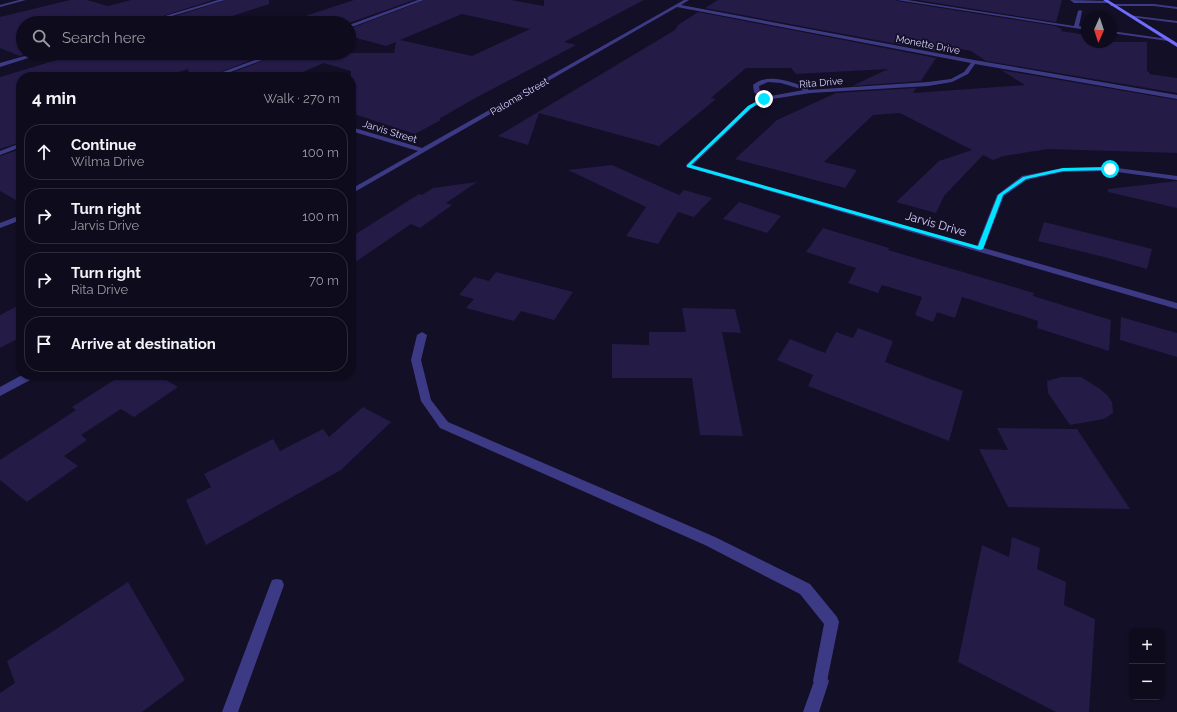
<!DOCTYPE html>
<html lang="en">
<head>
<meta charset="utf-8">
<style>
  :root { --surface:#0e0b1c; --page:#171425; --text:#f1f3f6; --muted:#9b9ba3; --line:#2e2b3b }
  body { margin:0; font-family:Raleway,sans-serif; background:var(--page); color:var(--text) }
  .controls { position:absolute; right:12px; bottom:12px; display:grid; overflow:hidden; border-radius:8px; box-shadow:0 1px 3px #0004 }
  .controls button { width:36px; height:36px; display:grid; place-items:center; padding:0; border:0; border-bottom:1px solid var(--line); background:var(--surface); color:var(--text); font:20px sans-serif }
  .compass { position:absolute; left:1081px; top:12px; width:36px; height:36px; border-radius:50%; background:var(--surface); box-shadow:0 1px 3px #0004; rotate:183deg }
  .stop { position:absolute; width:12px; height:12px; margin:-9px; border:3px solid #00e5ff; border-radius:50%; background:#fff }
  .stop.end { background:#00e5ff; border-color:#fff; box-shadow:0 1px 4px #0008 }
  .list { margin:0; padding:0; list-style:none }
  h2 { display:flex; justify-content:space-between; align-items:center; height:52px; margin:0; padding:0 16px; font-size:17px }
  h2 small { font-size:13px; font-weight:400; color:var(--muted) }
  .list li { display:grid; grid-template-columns:26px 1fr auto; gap:12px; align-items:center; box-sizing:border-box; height:56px; margin:0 8px 8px; padding:0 8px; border:1px solid var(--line); border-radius:16px }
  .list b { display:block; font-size:15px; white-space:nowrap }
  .list p { margin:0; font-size:13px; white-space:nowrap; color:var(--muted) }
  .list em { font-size:13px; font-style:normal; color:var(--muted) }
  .icon { flex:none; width:22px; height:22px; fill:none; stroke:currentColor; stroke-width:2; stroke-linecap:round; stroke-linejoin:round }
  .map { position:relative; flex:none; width:1177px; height:712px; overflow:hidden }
  .search { position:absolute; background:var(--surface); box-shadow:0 1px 3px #0004; left:16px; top:16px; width:340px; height:44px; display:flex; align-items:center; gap:10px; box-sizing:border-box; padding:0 14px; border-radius:22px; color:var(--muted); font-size:15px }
  .panel { position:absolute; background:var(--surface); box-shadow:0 1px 3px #0004; left:16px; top:72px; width:340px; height:308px; border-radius:16px }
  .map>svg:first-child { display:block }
  .building { fill:#241b47; fill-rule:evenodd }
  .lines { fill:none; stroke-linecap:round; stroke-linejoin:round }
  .service { fill:#3d3a85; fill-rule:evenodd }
  .minor { fill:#3d3a85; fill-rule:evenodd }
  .secondary { fill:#6f6bff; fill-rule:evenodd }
  .route { fill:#00e5ff }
  .labels { text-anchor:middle; stroke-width:3.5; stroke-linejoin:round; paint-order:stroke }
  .far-street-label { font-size:10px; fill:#d9d4ff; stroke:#130f26 }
  .street-label { font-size:12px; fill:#d9d4ff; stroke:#130f26 }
</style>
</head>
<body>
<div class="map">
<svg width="1177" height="712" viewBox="0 0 1177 712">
  <rect width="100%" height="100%" fill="#130f26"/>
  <!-- building -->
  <path class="building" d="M 70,0 L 87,0 L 108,6 L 131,0 L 213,0 L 141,23 L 23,23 L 23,55 L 20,56 L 0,48 L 0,17 Z
    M 226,0 L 269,0 L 269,4 L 211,23 L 154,23 Z
    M 354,0 L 414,0 L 349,23 L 296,23 L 290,21 Z
    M 425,0 L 511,0 L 544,6 L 544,0 L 644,0 L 564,42 L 576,45 L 470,101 L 439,119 L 441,120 L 415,134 L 351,113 L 351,71 L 324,63 L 291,77 L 221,77 L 282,53 L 394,53 L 396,42 L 386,46 L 349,36 L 349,29 ZM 462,14 L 530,29 L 472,56 L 400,40 Z
    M 718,0 L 896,0 L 897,1 L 1055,26 L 1062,29 L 1061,31 L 1087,35 L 1087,42 L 1147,42 L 1147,71 L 1149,72 L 1149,74 L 1177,78 L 1177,93 L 986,61 L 971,51 L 944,46 L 940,52 L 705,8 Z
    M 917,0 L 1062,0 L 1056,22 Z
    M 698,12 L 936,58 L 921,81 L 852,86 L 888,69 L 796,74 L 791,68 L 746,68 L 711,98 L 716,99 L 659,146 L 539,113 L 528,145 L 498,136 L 675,30 L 678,25 Z
    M 80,53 L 269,53 L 208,77 L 190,77 L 188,69 L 163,77 L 21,77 L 21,142 L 0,149 L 0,77 Z
    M 1001,70 L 1177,100 L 1177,153 L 1048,149 L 1004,156 L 993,160 L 983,155 L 944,196 L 936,213 L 896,202 L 939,161 L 972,150 L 900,113 L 873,115 L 824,162 L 857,170 L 845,188 L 735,159 L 777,120 L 836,93 L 916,88 L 913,93 L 1025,85 Z
    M 21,149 L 21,203 L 0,191 L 0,156 Z
    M 612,165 L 679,195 L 684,190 L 712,198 L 694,217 L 678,212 L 658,244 L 626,236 L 646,207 L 568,170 Z
    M 1177,181 L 1177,208 L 1108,192 L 1108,189 Z
    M 477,182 L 446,203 L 452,205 L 420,228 L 411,224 L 351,265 L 351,237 L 419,194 L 422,195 L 433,188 Z
    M 739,202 L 781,216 L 767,233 L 723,219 Z
    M 1044,222 L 1152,249 L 1147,269 L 1104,257 L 1038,241 Z
    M 823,228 L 889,248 L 888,250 L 1034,293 L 1033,296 L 1111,320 L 1109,351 L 1037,328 L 1038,321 L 962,297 L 955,318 L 937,312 L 933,322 L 915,315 L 922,297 L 882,285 L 878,293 L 848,283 L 856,268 L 806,252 Z
    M 496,272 L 573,292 L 554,320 L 521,311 L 514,321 L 466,308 L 474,299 L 459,295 L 474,277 L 489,281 Z
    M 21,304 L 21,337 L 0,348 L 0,315 Z
    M 682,308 L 735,309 L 741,333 L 722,332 L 743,436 L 700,435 L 692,378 L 612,378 L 612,344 L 649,345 L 649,332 L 686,332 Z
    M 1121,317 L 1177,333 L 1177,357 L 1120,340 Z
    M 858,328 L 893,341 L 885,362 L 963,391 L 949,441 L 808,386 L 813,375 L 777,360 L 790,339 L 825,353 L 836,332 L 853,338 Z
    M 122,375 L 158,375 L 178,387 L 134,417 L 121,409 L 81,435 L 87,440 L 64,456 L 78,466 L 27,502 L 0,480 L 0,460 L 76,410 L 72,407 Z
    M 1061,377 L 1081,377 L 1100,389 L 1107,395 L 1112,402 L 1113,413 L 1104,419 L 1070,425 L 1048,393 L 1047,381 Z
    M 363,407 L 391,422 L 341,470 L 206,545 L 186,500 L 211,487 L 204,474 L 273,439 L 280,451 L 323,429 L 329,437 Z
    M 997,428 L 1077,429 L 1130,509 L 1008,507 L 979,449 L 1008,450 Z
    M 1012,537 L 1040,548 L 1037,569 L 1066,582 L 1064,605 L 1095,619 L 1089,712 L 1056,712 L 958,662 L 982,545 L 1009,557 Z
    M 128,582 L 185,680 L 142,712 L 0,712 L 0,693 L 15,683 L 7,661 Z"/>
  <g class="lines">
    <!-- service -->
    <path class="service" d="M 897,0 L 907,0 L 1074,26 L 1078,11 L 1080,10 L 1082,11 L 1079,26 L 1087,28 L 1087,30 Z
      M 1070,0 L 1108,1 L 1110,2 L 1108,3 L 1074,3 Z
      M 1112,4 L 1154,4 L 1177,7 L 1177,9 L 1154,6 L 1110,6 Z
      M 1128,15 L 1177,21 L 1177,23 L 1130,17 Z
      M 1111,31 L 1168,39 L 1170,40 L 1168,41 L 1111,33 Z
      M 422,332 L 427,335 L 421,360 L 431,400 L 448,422 L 715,537 L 810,584 L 837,617 L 839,622 L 826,686 L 821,689 L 816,686 L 813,681 L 824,624 L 800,594 L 705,545 L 440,428 L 421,401 L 411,360 L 417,335 Z
      M 277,579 L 282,580 L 284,585 L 238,712 L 222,712 L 270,585 L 272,580 Z"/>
    <!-- minor -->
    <path class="minor" d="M 19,0 L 26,0 L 0,7 L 0,5 Z
      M 218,0 L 225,0 L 149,23 L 142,23 Z
      M 418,0 L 424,0 L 349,28 L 349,25 Z
      M 684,0 L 689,0 L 681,5 L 974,60 L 1177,95 L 1177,99 L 975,64 L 968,74 L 952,82 L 928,86 L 810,93 L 766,100 L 752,108 L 693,165 L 977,246 L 997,195 L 1022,176 L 1063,168 L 1110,167 L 1177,176 L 1177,180 L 1110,171 L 1063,172 L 1027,180 L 1004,196 L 984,248 L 1177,303 L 1177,309 L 686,167 L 686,165 L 748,106 L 760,99 L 754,92 L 753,85 C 769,72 792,82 808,88 L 808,90 L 928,82 L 951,79 L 964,72 L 971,63 L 677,7 L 351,194 L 351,189 L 418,151 L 351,131 L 351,127 L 422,148 ZM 768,82 L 781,83 L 804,90 L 765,97 L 760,92 L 759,86 Z
      M 35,53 L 44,53 L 0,67 L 0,63 Z
      M 273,53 L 281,53 L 217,77 L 209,77 Z
      M 21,143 L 21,147 L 0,155 L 0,151 Z
      M 21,215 L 21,220 L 0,228 L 0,223 Z
      M 22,375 L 35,375 L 34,378 L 0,396 L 0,387 Z
      M 821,673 L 826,676 L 829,681 L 819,712 L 803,712 L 816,676 Z"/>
    <!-- secondary -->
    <path class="secondary" d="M 1103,0 L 1108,0 L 1177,43 L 1177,47 Z"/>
  </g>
  <!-- route -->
  <path class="route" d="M 763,98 L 766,99 L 751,108 L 691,165 L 978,246 L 998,195 L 1023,177 L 1063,168 L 1110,167 L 1113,169 L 1110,170 L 1063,171 L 1026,179 L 1003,195 L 983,249 L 980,250 L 687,167 L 687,165 L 748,106 Z"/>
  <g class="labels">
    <!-- far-street labels -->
    <g class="far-street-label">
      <text transform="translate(928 44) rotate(11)" y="4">Monette Drive</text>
      <text transform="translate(821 82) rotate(-5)" y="4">Rita Drive</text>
      <text transform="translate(519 96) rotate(-30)" y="4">Paloma Street</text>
      <text transform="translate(390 131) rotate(17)" y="4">Jarvis Street</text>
    </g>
    <!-- street labels -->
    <g class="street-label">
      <text transform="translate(936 224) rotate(16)" y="4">Jarvis Drive</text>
    </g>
  </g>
</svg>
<div class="controls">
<button>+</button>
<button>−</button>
</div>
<svg class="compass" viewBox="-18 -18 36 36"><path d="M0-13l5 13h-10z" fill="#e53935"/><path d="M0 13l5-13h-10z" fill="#9b9ba3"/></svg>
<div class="stop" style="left:1110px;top:169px"></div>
<div class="stop end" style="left:764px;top:99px"></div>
<div class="search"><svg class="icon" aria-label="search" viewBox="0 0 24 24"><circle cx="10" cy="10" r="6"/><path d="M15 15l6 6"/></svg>Search here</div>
<section class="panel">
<h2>4 min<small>Walk · 270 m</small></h2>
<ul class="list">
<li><svg class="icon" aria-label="ahead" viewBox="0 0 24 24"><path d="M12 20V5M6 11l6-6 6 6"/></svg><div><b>Continue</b><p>Wilma Drive</p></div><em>100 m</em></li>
<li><svg class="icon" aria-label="right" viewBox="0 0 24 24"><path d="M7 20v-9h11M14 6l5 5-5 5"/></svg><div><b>Turn right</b><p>Jarvis Drive</p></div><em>100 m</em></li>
<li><svg class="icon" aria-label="right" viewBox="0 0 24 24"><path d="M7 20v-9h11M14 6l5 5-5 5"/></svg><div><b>Turn right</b><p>Rita Drive</p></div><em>70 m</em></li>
<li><svg class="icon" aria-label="arrive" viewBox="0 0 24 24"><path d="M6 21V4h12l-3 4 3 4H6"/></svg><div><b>Arrive at destination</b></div></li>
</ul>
</section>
</div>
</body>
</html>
